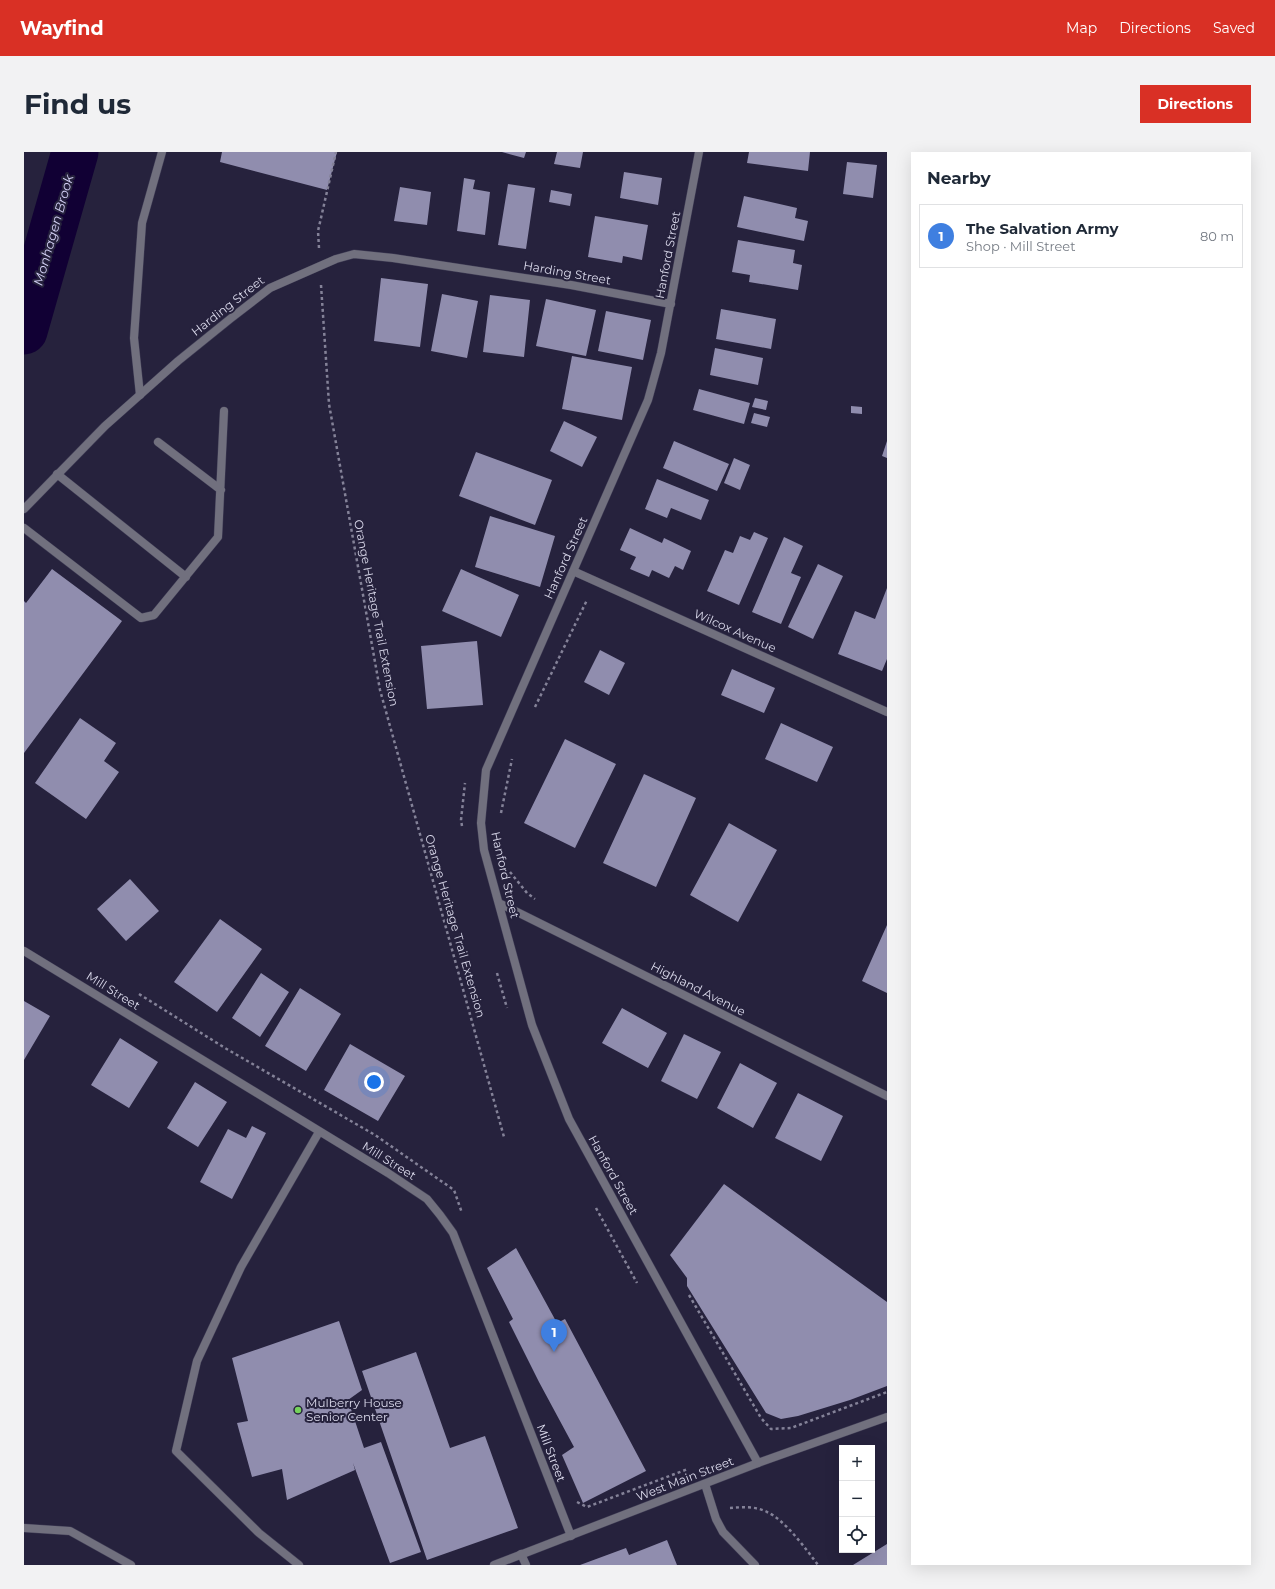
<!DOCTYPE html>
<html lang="en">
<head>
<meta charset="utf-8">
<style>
  :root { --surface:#fff; --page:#f2f2f3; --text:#1f2937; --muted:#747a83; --line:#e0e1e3; --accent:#d93025 }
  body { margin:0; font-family:Montserrat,sans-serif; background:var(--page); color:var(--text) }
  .controls { position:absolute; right:12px; bottom:12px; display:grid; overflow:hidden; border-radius:0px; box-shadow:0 4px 16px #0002 }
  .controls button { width:36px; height:36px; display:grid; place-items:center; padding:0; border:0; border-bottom:1px solid var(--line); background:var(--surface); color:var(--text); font:20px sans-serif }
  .you { position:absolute; left:350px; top:930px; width:14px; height:14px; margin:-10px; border:3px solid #fff; border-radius:50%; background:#1a73e8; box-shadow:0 0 0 6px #1a73e833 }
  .badge { display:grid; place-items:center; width:26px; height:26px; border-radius:50%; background:var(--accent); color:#fff; font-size:13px; font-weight:700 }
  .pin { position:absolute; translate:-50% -33px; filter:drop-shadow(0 1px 2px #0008) }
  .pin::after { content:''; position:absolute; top:21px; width:14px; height:12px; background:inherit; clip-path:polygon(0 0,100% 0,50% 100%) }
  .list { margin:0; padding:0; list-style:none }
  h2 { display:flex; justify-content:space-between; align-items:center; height:52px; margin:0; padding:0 16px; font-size:17px }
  h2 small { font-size:13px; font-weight:400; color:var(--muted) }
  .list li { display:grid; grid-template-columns:26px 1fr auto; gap:12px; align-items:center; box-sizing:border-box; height:64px; margin:0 8px 8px; padding:0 8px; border:1px solid var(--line); border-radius:0px }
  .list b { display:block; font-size:15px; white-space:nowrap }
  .list p { margin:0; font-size:13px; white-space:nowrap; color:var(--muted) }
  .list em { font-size:13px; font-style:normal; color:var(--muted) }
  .icon { flex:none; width:22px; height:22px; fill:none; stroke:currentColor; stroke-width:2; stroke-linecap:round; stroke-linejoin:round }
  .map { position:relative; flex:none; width:863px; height:1413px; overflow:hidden; border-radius:0px }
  header { display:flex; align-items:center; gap:24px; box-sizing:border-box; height:56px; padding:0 20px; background:var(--accent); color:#fff }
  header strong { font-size:19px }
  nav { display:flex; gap:22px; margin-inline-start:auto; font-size:14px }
  .intro { display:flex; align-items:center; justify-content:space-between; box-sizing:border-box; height:96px; padding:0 24px }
  h1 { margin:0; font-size:28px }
  .button { padding:10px 18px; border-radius:0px; background:var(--accent); color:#fff; font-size:14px; font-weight:700 }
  main { display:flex; gap:24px; padding:0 24px }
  aside { flex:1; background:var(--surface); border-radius:0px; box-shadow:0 4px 16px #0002 }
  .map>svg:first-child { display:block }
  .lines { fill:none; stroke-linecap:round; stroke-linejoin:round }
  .river { stroke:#110034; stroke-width:47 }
  .building { fill:#908dae }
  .service-casing { stroke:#3f3c55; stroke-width:9 }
  .minor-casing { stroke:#3f3c55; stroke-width:9 }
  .tertiary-casing { stroke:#3f3c55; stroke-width:9 }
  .path { stroke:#848298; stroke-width:2.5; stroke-dasharray:3 3; stroke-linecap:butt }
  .service { stroke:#71707e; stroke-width:8 }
  .minor { stroke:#71707e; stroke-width:8 }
  .tertiary { stroke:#71707e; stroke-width:8 }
  .poi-dot { fill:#75d25b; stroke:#26223d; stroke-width:1.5 }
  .labels { text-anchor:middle; stroke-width:4; stroke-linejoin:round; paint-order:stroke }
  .street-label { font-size:12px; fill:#dad9eb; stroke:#26223d }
  .poi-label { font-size:12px; fill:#dad9eb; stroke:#26223d; text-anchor:start }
  .water-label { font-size:13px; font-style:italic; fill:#d3d0f5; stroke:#26223d }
</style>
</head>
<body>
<header>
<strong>Wayfind</strong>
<nav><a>Map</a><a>Directions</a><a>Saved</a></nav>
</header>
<div class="intro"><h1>Find us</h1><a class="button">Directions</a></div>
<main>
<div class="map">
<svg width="863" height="1413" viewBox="0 0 863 1413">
  <rect width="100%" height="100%" fill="#26223d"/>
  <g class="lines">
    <!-- river -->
    <path class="river" d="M 0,179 L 51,0"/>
  </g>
  <!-- building -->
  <path class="building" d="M 198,0 L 313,0 L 303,38 L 196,10 Z
    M 478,0 L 502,0 L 500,6 Z
    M 533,0 L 559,0 L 556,16 L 530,12 Z
    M 725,0 L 786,0 L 784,19 L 723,11 Z
    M 823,10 L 853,13 L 849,46 L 819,42 Z
    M 600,20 L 638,26 L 634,53 L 596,46 Z
    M 440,26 L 451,28 L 449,37 L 466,40 L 461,83 L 433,79 Z
    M 484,32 L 511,36 L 502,97 L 474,93 Z
    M 376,35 L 407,40 L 403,73 L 370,69 Z
    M 527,38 L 548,42 L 546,54 L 525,50 Z
    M 720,44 L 773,56 L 771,66 L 784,69 L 780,89 L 713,75 Z
    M 571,64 L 624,73 L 618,108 L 599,104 L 598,111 L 564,105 Z
    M 714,88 L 771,98 L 769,111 L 778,113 L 774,138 L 725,130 L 726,123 L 708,120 Z
    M 357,126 L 404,132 L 396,195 L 350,189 Z
    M 418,142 L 454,149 L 443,206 L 407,199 Z
    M 466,143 L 506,148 L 500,205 L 459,200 Z
    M 522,147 L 572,158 L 562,204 L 512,194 Z
    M 697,157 L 752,167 L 747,197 L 692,187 Z
    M 582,159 L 627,168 L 619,208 L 574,199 Z
    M 691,196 L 739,206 L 734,233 L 686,223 Z
    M 548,204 L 608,215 L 598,268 L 538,257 Z
    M 675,237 L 726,251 L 720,272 L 669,258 Z
    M 731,246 L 744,249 L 742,258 L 728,255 Z
    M 827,254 L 838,255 L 838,262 L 827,261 Z
    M 730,261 L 746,265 L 743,275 L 727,271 Z
    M 540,269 L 573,285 L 558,315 L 526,299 Z
    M 650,289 L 705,312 L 693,339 L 639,316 Z
    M 863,289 L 863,306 L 858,304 Z
    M 452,300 L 528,328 L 511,373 L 435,344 Z
    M 710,306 L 726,313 L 716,338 L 700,331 Z
    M 633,327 L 685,348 L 677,368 L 647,356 L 643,366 L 621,357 Z
    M 466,364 L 531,384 L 516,435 L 451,415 Z
    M 606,376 L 638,391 L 640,386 L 667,399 L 659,418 L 651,414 L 645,426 L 628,418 L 625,425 L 606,417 L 612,405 L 596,398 Z
    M 730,380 L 744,386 L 715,453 L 683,439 L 701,398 L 709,401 L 716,384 L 726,388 Z
    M 760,385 L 779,394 L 767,421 L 777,425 L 757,472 L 728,460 Z
    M 794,412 L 819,424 L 789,487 L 764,475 Z
    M 28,417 L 98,469 L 0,601 L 0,449 L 2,451 Z
    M 437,417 L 495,443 L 477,485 L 418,459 Z
    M 863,436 L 863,507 L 858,519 L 814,502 L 831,459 L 851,467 Z
    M 453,489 L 459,553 L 403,557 L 397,494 Z
    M 576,498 L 601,511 L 585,543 L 560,530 Z
    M 708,517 L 751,536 L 740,561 L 697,543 Z
    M 56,566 L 92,591 L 80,609 L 95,620 L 62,667 L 11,631 Z
    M 757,571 L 809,595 L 793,630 L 741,607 Z
    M 541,587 L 592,612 L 551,696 L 500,671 Z
    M 620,622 L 672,646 L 632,735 L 579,711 Z
    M 705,671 L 753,698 L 714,770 L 666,743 Z
    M 106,727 L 135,759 L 102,789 L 73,757 Z
    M 196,767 L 238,797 L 193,860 L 150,830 Z
    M 863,773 L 863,841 L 838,829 Z
    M 237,821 L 265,840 L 236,885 L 208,866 Z
    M 276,836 L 317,862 L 282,919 L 241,894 Z
    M 0,849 L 26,864 L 0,908 Z
    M 598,856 L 643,881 L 624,916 L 578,891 Z
    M 660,882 L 697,900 L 673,947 L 637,929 Z
    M 96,886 L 134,910 L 105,956 L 67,933 Z
    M 326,892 L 381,924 L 354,969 L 300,938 Z
    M 716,911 L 753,931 L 729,976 L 693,956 Z
    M 171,930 L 203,950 L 174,995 L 143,976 Z
    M 774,941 L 819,964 L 797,1009 L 751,986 Z
    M 228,974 L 242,981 L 208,1047 L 176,1030 L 204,977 L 222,986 Z
    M 700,1032 L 863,1150 L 863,1234 L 826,1248 L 774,1264 L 757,1267 L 742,1261 L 663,1134 L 663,1126 L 646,1103 Z
    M 492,1096 L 533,1171 L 541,1167 L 622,1319 L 559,1351 L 538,1303 L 550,1295 L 515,1230 L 485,1170 L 489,1167 L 463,1116 Z
    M 315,1169 L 338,1238 L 324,1248 L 340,1296 L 357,1290 L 397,1400 L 366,1411 L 329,1311 L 331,1318 L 263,1348 L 258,1317 L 228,1325 L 213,1271 L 224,1269 L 208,1206 Z
    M 392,1200 L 426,1296 L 461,1284 L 494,1376 L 403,1408 L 338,1219 Z
    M 643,1388 L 653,1413 L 556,1413 L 602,1396 L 605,1403 Z
    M 863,1392 L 863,1413 L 829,1413 Z"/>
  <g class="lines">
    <defs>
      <path id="service" d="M 116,243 L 110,186 L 118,71 L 138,0
        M 134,290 L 197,338
        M 33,322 L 162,425
        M 0,376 L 117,466 L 130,463 L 194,385 L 200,259
        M 681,1332 L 692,1367 L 699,1380 L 731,1413
        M 0,1376 L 46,1379 L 107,1413
        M 275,1413 L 235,1381 L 152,1299 L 173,1209 L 217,1115 L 295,980"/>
      <path id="minor" d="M 675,0 L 637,201 L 624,248 L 462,618 L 457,671 L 460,698 L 508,873 L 545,967 L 734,1311
        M 0,357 L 81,274 L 154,209 L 206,167 L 246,136 L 312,107 L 330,102 L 369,106 L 547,133 L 647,152
        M 549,419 L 863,560
        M 475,751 L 863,944
        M 0,799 L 364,1021 L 403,1047 L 416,1063 L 429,1081 L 547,1384
        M 497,1402 L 502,1413"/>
      <path id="tertiary" d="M 470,1413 L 734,1311 L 863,1265"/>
    </defs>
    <!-- service casing -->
    <use href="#service" class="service-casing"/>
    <!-- minor casing -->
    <use href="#minor" class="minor-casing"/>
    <!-- tertiary casing -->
    <use href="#tertiary" class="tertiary-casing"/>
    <!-- path -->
    <path class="path" d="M 295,96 L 294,79 L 312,0
      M 297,133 L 305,252 L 356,538 L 480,985
      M 511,555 L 563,448
      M 477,661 L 488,607
      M 438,674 L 437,668 L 441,631
      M 486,720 L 503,741 L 511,747
      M 473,821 L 483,856
      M 115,842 L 201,896 L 351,983 L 430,1038 L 438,1061
      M 572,1056 L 613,1131
      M 665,1143 L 737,1266 L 747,1277 L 767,1276 L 863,1240
      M 553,1350 L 563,1355 L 664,1317
      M 706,1356 C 718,1355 732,1354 743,1360 C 761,1368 782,1397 794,1413"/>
    <!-- service -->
    <use href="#service" class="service"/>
    <!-- minor -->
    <use href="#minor" class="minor"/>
    <!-- tertiary -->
    <use href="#tertiary" class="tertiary"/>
  </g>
  <!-- markers -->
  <circle class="poi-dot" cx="274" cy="1258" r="4"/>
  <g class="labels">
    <!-- street labels -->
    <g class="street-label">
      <text transform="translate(644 103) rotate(-79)" y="4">Hanford Street</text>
      <text transform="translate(543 121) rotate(10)" y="4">Harding Street</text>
      <text transform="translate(204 154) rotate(-38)" y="4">Harding Street</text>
      <text transform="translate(542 406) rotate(-66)" y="4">Hanford Street</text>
      <text transform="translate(352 461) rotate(79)" y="4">Orange Heritage Trail Extension</text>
      <text transform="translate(711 479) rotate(24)" y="4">Wilcox Avenue</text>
      <text transform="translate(481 723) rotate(77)" y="4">Hanford Street</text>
      <text transform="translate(431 774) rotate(74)" y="4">Orange Heritage Trail Extension</text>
      <text transform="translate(674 837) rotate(27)" y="4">Highland Avenue</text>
      <text transform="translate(89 839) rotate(32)" y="4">Mill Street</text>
      <text transform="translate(365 1009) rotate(32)" y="4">Mill Street</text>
      <text transform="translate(589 1023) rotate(61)" y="4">Hanford Street</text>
      <text transform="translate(527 1301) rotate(69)" y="4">Mill Street</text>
      <text transform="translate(661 1327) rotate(-21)" y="4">West Main Street</text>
    </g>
    <!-- poi labels -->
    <g class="poi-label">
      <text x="282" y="1255">Mulberry House<tspan x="282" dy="14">Senior Center</tspan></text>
    </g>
    <!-- water labels -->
    <g class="water-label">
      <text transform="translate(29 78) rotate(-74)" y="5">Monhagen Brook</text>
    </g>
  </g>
</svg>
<div class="controls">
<button>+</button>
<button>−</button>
<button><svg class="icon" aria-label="locate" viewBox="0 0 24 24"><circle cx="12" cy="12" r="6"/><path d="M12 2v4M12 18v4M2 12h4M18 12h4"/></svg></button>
</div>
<div class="you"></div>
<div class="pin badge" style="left:530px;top:1200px;background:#3f7fe0">1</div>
</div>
<aside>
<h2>Nearby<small></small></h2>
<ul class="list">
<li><span class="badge" style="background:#3f7fe0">1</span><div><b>The Salvation Army</b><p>Shop · Mill Street</p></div><em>80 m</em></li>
</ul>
</aside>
</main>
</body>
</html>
